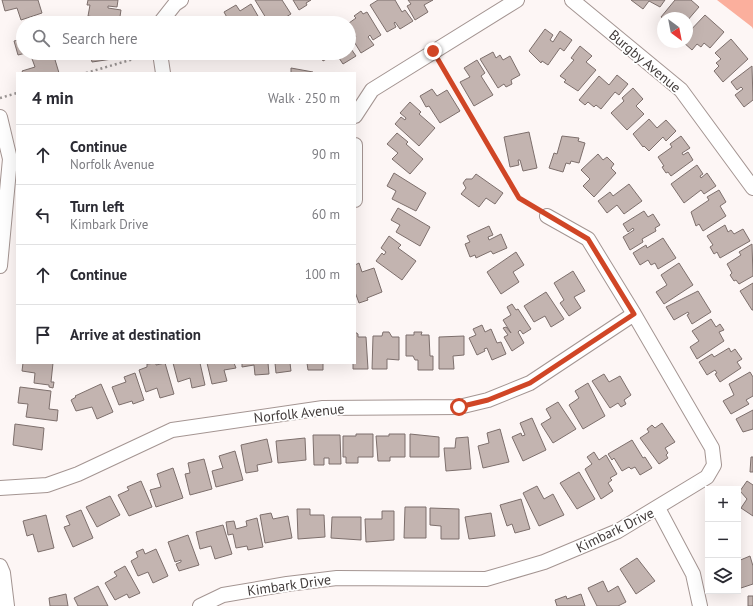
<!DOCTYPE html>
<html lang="en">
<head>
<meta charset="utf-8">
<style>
  :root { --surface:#fff; --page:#f7f7f7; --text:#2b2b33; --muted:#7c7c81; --line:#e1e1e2 }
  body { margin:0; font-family:"PT Sans",sans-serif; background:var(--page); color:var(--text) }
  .controls { position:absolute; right:12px; bottom:12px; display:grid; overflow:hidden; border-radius:0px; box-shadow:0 4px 16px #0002 }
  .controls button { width:36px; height:36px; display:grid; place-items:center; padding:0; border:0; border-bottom:1px solid var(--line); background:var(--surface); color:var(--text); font:20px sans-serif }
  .compass { position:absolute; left:657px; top:12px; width:36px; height:36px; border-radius:50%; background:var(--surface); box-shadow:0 4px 16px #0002; rotate:148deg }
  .stop { position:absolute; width:12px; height:12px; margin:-9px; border:3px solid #d04626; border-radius:50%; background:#fff }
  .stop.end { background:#d04626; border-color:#fff; box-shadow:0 1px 4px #0008 }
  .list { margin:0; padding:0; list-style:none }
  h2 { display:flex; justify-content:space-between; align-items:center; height:52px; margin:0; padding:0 16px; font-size:17px }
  h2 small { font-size:13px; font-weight:400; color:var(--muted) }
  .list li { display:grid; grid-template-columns:26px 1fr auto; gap:12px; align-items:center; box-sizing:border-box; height:60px; padding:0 16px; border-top:1px solid var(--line) }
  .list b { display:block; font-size:15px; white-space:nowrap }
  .list p { margin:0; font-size:13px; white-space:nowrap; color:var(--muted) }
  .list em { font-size:13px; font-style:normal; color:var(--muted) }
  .icon { flex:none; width:22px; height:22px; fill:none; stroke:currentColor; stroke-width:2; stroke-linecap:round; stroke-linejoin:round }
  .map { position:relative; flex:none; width:753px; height:606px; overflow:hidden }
  .search { position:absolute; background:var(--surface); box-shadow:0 4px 16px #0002; left:16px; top:16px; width:340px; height:44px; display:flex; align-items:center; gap:10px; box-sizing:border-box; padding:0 14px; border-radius:22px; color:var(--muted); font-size:15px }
  .panel { position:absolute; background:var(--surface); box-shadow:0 4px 16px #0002; left:16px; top:72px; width:340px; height:292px; border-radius:0px }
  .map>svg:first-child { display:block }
  .green { fill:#fbaf9d }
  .building { fill:#c3b4b0; stroke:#7d6f6c }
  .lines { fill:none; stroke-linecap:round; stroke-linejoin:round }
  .street-casing { stroke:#a49592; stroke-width:16 }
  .path { stroke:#9b9594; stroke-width:2.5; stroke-dasharray:2 3; stroke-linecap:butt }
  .street { stroke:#fff; stroke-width:14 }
  .route { stroke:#d04626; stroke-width:5 }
  .labels { text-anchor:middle; stroke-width:3.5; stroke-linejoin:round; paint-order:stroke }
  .street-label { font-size:14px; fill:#413b3a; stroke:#fff }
</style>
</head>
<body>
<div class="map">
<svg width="753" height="606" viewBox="0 0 753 606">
  <rect width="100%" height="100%" fill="#fdf6f5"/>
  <!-- green -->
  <path class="green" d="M 717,0 L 753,0 L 753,29 L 752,27 Z"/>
  <!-- building -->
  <path class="building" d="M 2,0 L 38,0 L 42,13 L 21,20 L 17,8 L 5,11 Z
    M 88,0 L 118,0 L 117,7 L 108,6 L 108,8 L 121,10 L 119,23 L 104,22 L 105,19 L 88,16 L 90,5 L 87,5 Z
    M 255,0 L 282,0 L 291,14 L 276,23 L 269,23 Z
    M 293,0 L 311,0 L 306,3 L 307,5 L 299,10 Z
    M 378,0 L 395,0 L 402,12 L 405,10 L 413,21 L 400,29 L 395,22 L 394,23 L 396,27 L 387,32 L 370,5 Z
    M 408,0 L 433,0 L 424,5 L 428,12 L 415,20 L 407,6 L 411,4 Z
    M 631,0 L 665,0 L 660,7 L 649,1 L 643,9 Z
    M 675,0 L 691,0 L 699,7 L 687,21 L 687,18 L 663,18 L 661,17 Z
    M 251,4 L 262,23 L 235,23 L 234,21 L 230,23 L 224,12 L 236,5 L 240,11 Z
    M 361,11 L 363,14 L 367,12 L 381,35 L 373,40 L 370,35 L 368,37 L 374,45 L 361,53 L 353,40 L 356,37 L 349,27 L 349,23 L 356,18 L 354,16 Z
    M 705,15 L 724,32 L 710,48 L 704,43 L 701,47 L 697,44 L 692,50 L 683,42 L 687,42 L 687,34 Z
    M 545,29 L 553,35 L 550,40 L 553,42 L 560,31 L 572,40 L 564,51 L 560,48 L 548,65 L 542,61 L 541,63 L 529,51 Z
    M 23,39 L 23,53 L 26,53 L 18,55 L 14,41 Z
    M 731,39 L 748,59 L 723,82 L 714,71 L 719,66 L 716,63 L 721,59 L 715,53 Z
    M 349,46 L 356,56 L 343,64 L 337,55 L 331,59 L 330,57 L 323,61 L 319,53 L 349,53 Z
    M 580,46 L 592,56 L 586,62 L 596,70 L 578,91 L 564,82 L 566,80 L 560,76 L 574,60 L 571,58 Z
    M 493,52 L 496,58 L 500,55 L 503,60 L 510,56 L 520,75 L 511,80 L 512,84 L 506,87 L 504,84 L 498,88 L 480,59 Z
    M 40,53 L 53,53 L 59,73 L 23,73 L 22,71 L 35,67 L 31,56 Z
    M 87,53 L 118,53 L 119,58 L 92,62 L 91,58 L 88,59 Z
    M 197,53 L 207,53 L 200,58 Z
    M 477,60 L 485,73 L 481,76 L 493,95 L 474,106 L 460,82 L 470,77 L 464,68 Z
    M 752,66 L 753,100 L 744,107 L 735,95 L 743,89 L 741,87 L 737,90 L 731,82 Z
    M 291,68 L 313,72 L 313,73 L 291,73 Z
    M 617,75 L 628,84 L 619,95 L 615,92 L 601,109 L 596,105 L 594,107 L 588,102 L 585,105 L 579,100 L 599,76 L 609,85 Z
    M 633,88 L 643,99 L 636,106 L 644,114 L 627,130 L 611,113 L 624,101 L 622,98 Z
    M 432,89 L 437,96 L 447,90 L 460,111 L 440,123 L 429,106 L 426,107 L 420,96 Z
    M 410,102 L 421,112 L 419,114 L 435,128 L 419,146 L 395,124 L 401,117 L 405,120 L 406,118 L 400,113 Z
    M 649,119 L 657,128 L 666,120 L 676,131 L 666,141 L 663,137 L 649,151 L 644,146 L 643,147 L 633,134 Z
    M 529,132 L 537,168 L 523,171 L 520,160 L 518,160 L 519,165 L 510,167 L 504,137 Z
    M 397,133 L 408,142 L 406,144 L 423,159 L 410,174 L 392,159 L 398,153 L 387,144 Z
    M 562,136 L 579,138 L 578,141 L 585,143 L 579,163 L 571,161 L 570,164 L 566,163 L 563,172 L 549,168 L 554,153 L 557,154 Z
    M 681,136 L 690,148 L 682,153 L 683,155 L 688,152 L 693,160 L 671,176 L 668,172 L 666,173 L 662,167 L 664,166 L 658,157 L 672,147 L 670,144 Z
    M 598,154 L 603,160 L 607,157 L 614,164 L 611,168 L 616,173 L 594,197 L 583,186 L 590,179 L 581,170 Z
    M 697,165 L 703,174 L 700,176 L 701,178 L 707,173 L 716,186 L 704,194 L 701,190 L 684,203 L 671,184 Z
    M 394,173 L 426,193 L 416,211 L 392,199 L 396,191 L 387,186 Z
    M 476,174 L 503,193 L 495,204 L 486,198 L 479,207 L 461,194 L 466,188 L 463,183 L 466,179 L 472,179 Z
    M 629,184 L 642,201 L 624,214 L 617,205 L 607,213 L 598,201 L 610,192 L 613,196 Z
    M 719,190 L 726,202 L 720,206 L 726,216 L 703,231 L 699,224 L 696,226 L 691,212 L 709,200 L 707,197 Z
    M 398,208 L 430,227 L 420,246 L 396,232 L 400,225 L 391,220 Z
    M 644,211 L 648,217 L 653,214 L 660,225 L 655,228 L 656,231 L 642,239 L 643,242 L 630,250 L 623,237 L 634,230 L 633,228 L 628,232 L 623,224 Z
    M 725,225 L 728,232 L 731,230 L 734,234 L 743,229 L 750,241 L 720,258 L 717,252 L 714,254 L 710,247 L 713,245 L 707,236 Z
    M 489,226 L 493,235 L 488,237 L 489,240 L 501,234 L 507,248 L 493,254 L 491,251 L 476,258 L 475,255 L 470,257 L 465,244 L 470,242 L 467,236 Z
    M 389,236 L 401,245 L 398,248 L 416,261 L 402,280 L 376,261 L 382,253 L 384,255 L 386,252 L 381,248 Z
    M 663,238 L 676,258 L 658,269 L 655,263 L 651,265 L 648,260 L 640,265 L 633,253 L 646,245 L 647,248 Z
    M 752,244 L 753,276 L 739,284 L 736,280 L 734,281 L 730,275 L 732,273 L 727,264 L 741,255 L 739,252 Z
    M 516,252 L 524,265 L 513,272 L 519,282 L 501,294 L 487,272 Z
    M 359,263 L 362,272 L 374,268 L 382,292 L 367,298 L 368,300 L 359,303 L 355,292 L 355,265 Z
    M 679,263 L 693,285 L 664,304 L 656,292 L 667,285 L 661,275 Z
    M 573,271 L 585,291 L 574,297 L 581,308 L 569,316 L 560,303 L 564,300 L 554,283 Z
    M 753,283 L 753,310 L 752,310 L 740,291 Z
    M 698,291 L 711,312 L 692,324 L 687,315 L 689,314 L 688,312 L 674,320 L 666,307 Z
    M 546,292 L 564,319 L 551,327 L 545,316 L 534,322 L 524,306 Z
    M 512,304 L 516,310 L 518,309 L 531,329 L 523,334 L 520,330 L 518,332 L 524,343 L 512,351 L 504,337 L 508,335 L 503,328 L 506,327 L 511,333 L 503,320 L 511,315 L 507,307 Z
    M 711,319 L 716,327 L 720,324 L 724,330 L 719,332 L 724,341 L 697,359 L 690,347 L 699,341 L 692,331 Z
    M 482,325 L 485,332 L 491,329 L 497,343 L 501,342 L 506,354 L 492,360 L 487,348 L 484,349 L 485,351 L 477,355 L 469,338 L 476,335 L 473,329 Z
    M 355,332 L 358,334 L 358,337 L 366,337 L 368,369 L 353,369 L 353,363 L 355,363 Z
    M 383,332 L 389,332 L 392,337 L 399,337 L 399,360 L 387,359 L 387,369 L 372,369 L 373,336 L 382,336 Z
    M 414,332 L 422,332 L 421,335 L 429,335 L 430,356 L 433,356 L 433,370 L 418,370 L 418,360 L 415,360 L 413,356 L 406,356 L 406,335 L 414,335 Z
    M 464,336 L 464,355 L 453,356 L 454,369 L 439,369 L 439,337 Z
    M 729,348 L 731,352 L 735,349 L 742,359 L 737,362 L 741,368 L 720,382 L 715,374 L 717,373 L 715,370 L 707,375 L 699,362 L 712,354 L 714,357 Z
    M 23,363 L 53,363 L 51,382 L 54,382 L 53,388 L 49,387 L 49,385 L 34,383 L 35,373 L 22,371 Z
    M 156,363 L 156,365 L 165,363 L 174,394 L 160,398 L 157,388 L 146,392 L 139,370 L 147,367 L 147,364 Z
    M 173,363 L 200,363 L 205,385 L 192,388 L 190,378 L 178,382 Z
    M 207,363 L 234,363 L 236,368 L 224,370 L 227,381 L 212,384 Z
    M 242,363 L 268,363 L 269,374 L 255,375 L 254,365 L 242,367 Z
    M 275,363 L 290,363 L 291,371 L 276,373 Z
    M 307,363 L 326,363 L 323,363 L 323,370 L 308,370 Z
    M 750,372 L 753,377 L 753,396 L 746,400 L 749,404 L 731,414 L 723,401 L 734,395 L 729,384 Z
    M 135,373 L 144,400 L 133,404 L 132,401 L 119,405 L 112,387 L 126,382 L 124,377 Z
    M 604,374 L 609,382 L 620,376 L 631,395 L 624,400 L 626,404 L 621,407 L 618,403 L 610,408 L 592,381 Z
    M 588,383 L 605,416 L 583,429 L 569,405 L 579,398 L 575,391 Z
    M 101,384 L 113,412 L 97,419 L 92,407 L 76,411 L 71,400 L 76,397 L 75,396 Z
    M 20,387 L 51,391 L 49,409 L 58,410 L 57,421 L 26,417 L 28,404 L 18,403 Z
    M 558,402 L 576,429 L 553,443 L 541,424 L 551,418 L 546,409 Z
    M 753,410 L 753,429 L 743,432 L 736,419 Z
    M 532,418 L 546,450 L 523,461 L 512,437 L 521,433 L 522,436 L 525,435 L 520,423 Z
    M 662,423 L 675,442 L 665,448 L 668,453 L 666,455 L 668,458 L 659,464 L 640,438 L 649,432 L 647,429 L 652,425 L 655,428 Z
    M 15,424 L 44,428 L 42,450 L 13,445 Z
    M 500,429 L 509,462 L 483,468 L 478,446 L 489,443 L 487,433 Z
    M 356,434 L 373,434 L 373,457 L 358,457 L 358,463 L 346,463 L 346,457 L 343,457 L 343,436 L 356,436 Z
    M 389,434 L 405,434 L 405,457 L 390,457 L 390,461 L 378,461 L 376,436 L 389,436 Z
    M 410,434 L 439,437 L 439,457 L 410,457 Z
    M 313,435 L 340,435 L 341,464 L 329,464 L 329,458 L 324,458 L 324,465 L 314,465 Z
    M 468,437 L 471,469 L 446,471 L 444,448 L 455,448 L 456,438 Z
    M 305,438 L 306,460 L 278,463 L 276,441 Z
    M 267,439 L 272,462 L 257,465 L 258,471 L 246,473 L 241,445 Z
    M 632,440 L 643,458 L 645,457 L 652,468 L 640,475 L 635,467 L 631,469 L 629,467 L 622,471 L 614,458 L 612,460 L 608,454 Z
    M 235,451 L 243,480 L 216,487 L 212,471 L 223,468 L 219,456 Z
    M 594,452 L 599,460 L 606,455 L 617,474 L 610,478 L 612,480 L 608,483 L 613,491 L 601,499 L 585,469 L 592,464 L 587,457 Z
    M 751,457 L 753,457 L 753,472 L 750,472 Z
    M 204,459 L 212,489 L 190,495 L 185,474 L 190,473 L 188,463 Z
    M 173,468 L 183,498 L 156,507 L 150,490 L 161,487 L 157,474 Z
    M 579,472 L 595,499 L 577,509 L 560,483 Z
    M 141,481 L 152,507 L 129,516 L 118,495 L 129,490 L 127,487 Z
    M 747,481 L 753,485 L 753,516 L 741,508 L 747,499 L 740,491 Z
    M 537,486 L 544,499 L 553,494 L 564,515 L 539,526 L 523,493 Z
    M 110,496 L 120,515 L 97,527 L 86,507 Z
    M 521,499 L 530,529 L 515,533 L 512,524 L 507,526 L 500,505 Z
    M 405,507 L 426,507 L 426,538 L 404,538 Z
    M 430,508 L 459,509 L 459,539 L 441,539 L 441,526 L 430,525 Z
    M 297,509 L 310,509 L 310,515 L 324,515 L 325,537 L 298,539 Z
    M 81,510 L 93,538 L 73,547 L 64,527 L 70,525 L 66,516 Z
    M 382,511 L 394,511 L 394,540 L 366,542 L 365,519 L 382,519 Z
    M 271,513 L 273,519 L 288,516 L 292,538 L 265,543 L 260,515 Z
    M 491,513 L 495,536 L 469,539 L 465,517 Z
    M 46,515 L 54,548 L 38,552 L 33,534 L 27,536 L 23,521 Z
    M 332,517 L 361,517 L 361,540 L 331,538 Z
    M 257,518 L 263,547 L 248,550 L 247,546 L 236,548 L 233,534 L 228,535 L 226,522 L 234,521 L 236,529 L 247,526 L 246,521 Z
    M 223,525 L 232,554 L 215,559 L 211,546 L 200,549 L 196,532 Z
    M 188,535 L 199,565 L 179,571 L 176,564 L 181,562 L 181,560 L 175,562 L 168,542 Z
    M 143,549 L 145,554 L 156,549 L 168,576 L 153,583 L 148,572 L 138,576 L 131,561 L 138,557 L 136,552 Z
    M 750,556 L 753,566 L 753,584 L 738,589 L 738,561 Z
    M 637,558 L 655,581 L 636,594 L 620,569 Z
    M 125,566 L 140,593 L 129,598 L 127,594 L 115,600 L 105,583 L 117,576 L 114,572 Z
    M 603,581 L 608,592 L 618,586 L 626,602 L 618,606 L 597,606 L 588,588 Z
    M 98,586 L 108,606 L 78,606 L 74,598 Z
    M 66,594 L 68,606 L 50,606 L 49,598 Z
    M 581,594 L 585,606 L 557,606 L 555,600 L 566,596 L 567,599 Z
    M 748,596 L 753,596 L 753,606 L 748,606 Z"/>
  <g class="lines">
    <defs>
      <path id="street" d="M 572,0 L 681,90 L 753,188
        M 160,23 L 175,4 L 181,0
        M 160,53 L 163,73
        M 355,116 L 372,90 L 517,0
        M 0,117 L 10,159 L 0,266
        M 355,145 L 355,200
        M 0,488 L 47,485 L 78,474 L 172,430 L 323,408 L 459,407 L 488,400 L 530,383 L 634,314
        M 658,508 L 693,574 L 700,606
        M 0,566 L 3,573 L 7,606
        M 200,606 L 223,595 L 287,584 L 337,578 L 486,579 L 544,562 L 618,531 L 707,477 L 714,465 L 712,448 L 634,314 L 588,239 L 547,216"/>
    </defs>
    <!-- street casing -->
    <use href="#street" class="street-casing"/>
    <!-- path -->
    <path class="path" d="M 440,63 L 519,198 L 537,209
      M 86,73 L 147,55
      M 0,98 L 17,93"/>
    <!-- street -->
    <use href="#street" class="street"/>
  </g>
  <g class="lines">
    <!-- route -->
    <path class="route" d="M 433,51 L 519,198 L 588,239 L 634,314 L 530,383 L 488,400 L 459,407"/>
  </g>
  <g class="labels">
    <!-- street labels -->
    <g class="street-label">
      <text transform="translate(645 61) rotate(40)" y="5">Burgby Avenue</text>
      <text transform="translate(299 413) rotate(-6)" y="5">Norfolk Avenue</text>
      <text transform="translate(615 530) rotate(-26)" y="5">Kimbark Drive</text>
      <text transform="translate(289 585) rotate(-8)" y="5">Kimbark Drive</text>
    </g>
  </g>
</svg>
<div class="controls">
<button>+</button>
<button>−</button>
<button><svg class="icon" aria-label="layers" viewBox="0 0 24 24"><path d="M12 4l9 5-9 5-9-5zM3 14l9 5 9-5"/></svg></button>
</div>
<svg class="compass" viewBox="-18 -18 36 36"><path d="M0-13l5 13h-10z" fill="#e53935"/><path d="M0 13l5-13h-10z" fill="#7c7c81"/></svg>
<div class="stop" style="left:459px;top:407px"></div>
<div class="stop end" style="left:433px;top:51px"></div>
<div class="search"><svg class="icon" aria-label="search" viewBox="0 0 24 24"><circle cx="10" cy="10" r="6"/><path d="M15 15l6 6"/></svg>Search here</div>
<section class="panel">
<h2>4 min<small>Walk · 250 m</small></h2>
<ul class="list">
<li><svg class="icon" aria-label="ahead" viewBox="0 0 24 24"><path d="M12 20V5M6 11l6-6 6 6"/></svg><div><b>Continue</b><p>Norfolk Avenue</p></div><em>90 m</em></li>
<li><svg class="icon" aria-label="left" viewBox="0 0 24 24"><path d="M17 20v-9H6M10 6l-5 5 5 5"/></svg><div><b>Turn left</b><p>Kimbark Drive</p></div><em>60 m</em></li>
<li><svg class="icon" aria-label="ahead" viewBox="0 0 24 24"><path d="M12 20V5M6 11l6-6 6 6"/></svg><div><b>Continue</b></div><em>100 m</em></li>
<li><svg class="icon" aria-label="arrive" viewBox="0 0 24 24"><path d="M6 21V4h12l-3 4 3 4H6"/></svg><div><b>Arrive at destination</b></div></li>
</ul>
</section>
</div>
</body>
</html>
